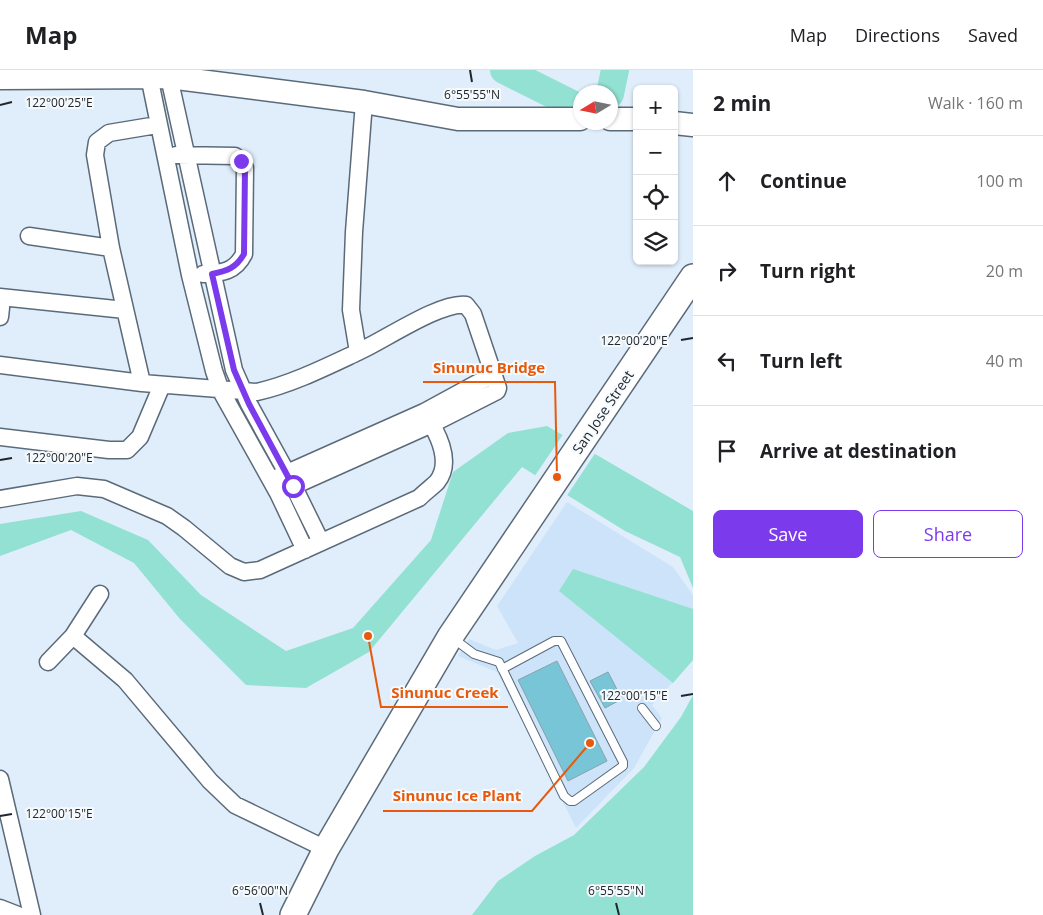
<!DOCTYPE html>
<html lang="en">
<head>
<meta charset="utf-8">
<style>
  :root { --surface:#fff; --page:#f2f2f2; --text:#202124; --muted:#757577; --line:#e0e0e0; --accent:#7c3aed }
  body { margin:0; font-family:"Open Sans",sans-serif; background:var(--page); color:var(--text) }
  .controls { position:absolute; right:15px; top:15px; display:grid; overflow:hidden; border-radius:8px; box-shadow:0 1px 4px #0004 }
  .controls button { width:45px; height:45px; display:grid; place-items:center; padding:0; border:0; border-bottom:1px solid var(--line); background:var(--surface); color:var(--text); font:25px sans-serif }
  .compass { position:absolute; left:573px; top:15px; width:45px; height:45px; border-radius:50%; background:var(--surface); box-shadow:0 1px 4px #0004; rotate:260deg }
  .stop { position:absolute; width:15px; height:15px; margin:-11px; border:4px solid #7c3aed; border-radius:50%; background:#fff }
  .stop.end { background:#7c3aed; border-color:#fff; box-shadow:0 1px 5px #0008 }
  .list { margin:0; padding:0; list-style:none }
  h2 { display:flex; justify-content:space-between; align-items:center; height:65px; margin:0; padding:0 20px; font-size:21px }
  h2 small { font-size:16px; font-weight:400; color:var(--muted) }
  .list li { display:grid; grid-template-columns:32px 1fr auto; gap:15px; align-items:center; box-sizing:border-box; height:90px; padding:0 20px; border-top:1px solid var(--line) }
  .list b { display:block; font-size:19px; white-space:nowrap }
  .list em { font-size:16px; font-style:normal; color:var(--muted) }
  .actions { display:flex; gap:10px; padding:15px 20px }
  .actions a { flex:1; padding:11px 0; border:1px solid var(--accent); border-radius:8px; text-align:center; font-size:18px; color:var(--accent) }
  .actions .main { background:var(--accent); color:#fff }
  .icon { flex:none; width:28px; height:28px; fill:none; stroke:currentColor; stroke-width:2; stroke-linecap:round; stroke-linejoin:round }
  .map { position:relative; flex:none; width:693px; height:845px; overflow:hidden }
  header { display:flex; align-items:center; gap:30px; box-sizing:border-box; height:70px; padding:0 25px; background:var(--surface); border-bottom:1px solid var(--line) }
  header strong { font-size:24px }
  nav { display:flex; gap:28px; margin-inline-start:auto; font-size:18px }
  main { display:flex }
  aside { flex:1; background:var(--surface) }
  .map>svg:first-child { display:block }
  .built { fill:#cce3fa }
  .water { fill:#92e1d2 }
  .pier { fill:#e0eefc }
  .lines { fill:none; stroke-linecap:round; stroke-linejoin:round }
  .river { stroke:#92e1d2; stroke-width:28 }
  .building { fill:#77c5d7; stroke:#89a2a8 }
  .lane-casing { stroke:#5b6a79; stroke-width:10 }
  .street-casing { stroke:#5b6a79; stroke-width:19 }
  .secondary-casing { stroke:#5b6a79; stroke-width:25 }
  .primary-casing { stroke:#5b6a79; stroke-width:28 }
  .lane { stroke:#fff; stroke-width:8 }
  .street { stroke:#fff; stroke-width:16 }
  .secondary { stroke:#fff; stroke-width:22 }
  .primary { stroke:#fff; stroke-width:25 }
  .route { stroke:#7c3aed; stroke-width:6 }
  .ticks { fill:none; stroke:#20262c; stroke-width:2 }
  .labels { text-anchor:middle; stroke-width:4; stroke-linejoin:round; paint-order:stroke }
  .street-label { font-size:14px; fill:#20262c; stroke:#f6fafd }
  .ticks-label { font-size:12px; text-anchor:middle; fill:#20262c; stroke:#f6fafd; stroke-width:4; stroke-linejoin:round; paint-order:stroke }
  .leader { fill:none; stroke:#e8590c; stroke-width:2 }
  .callout-dot { fill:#e8590c; stroke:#f6fafd; stroke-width:2 }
  .callout-label { font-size:15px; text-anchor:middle; font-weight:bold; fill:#e8590c; stroke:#f6fafd; stroke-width:4; stroke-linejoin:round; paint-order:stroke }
</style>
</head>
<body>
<header>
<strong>Map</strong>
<nav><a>Map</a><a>Directions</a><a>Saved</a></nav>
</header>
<main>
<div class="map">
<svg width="693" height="845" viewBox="0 0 693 845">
  <rect width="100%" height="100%" fill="#e0eefc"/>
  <!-- built -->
  <path class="built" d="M 567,432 L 673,497 L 693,525 L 693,590 L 652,635 L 662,648 L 634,698 L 576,758 L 497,602 L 458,586 L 469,569 L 496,580 L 518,573 L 497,536 Z"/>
  <!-- water -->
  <path class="water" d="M 547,356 L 693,441 L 693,518 L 680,487 L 625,461 L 522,397 L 369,582 L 306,618 L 246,615 L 180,549 L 134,493 L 71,460 L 0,486 L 0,454 L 81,441 L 148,470 L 201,525 L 286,581 L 353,558 L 431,470 L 453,402 L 508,363 Z
    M 573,499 L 693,539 L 693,590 L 673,613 L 559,521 Z
    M 693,625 L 693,845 L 472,845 L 498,811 L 535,786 L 574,765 L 644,697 L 681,647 Z"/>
  <!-- pier -->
  <path class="pier" d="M 564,363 L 596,382 L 566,427 L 534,407 Z"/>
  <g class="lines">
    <!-- river -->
    <path class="river" d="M 504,0 L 580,38
      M 610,24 L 615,0"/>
  </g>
  <!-- building -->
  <path class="building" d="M 557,591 L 607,691 L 568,711 L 518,610 Z
    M 608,602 L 622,629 L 605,638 L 590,611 Z"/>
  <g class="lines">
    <defs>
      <path id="lane" d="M 454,569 L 474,584 L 499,592 L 564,726 L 570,731 L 574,731 L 623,696 L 623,692 L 561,571 L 554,571 L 502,599
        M 642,638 L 656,656"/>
      <path id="street" d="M 149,6 L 190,205 L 214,301 L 221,321 L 278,423 L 305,480
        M 169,7 L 234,300 L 249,334 L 287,403 L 321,472
        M 176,85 L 235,86 L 241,91 L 245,98 L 244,184 C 235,202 222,203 203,204
        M 29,166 L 111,178
        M 0,227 L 125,240
        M 0,247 L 2,228
        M 358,282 L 351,240 L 354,162 L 364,32
        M 0,295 L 142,313 L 257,322 C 292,314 326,297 358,282 C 383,271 441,231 466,235 L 473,244 L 498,318 L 497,321 L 432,354 L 278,423
        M 142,313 L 111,178 L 95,85 L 97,72 L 109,63 L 157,55
        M 0,367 L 109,380 L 127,380 L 140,367 L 162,315
        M 278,407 L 424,342 L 492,305
        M 0,429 L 77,416 L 104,419 L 167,446 L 184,458 L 230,496 L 244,502 L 260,500 L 419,428 C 425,422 432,417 437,412 C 454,391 436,360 424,342
        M 73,566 L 100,524
        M 48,592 L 73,566 L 125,610 L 210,711 L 235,735 L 326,779
        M 0,709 L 32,845
        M 0,838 L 18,845"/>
      <path id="secondary" d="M 0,8 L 169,7 L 364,32 L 458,49 L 580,49
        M 610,49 L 637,49
        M 674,53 L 693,55"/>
      <path id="primary" d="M 293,845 L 326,779 L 450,567 L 693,207"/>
    </defs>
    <!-- lane casing -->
    <use href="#lane" class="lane-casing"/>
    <!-- street casing -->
    <use href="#street" class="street-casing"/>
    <!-- secondary casing -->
    <use href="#secondary" class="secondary-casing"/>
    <!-- primary casing -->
    <use href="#primary" class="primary-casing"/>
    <!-- lane -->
    <use href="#lane" class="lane"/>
    <!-- street -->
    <use href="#street" class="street"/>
    <!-- secondary -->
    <use href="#secondary" class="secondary"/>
    <!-- primary -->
    <use href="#primary" class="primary"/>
  </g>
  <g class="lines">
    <!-- route -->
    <path class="route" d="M 241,91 L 245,98 L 244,184 C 236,198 227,201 212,204 L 234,300 L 249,334 L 293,416"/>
  </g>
  <!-- ticks -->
  <path class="ticks" d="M 470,0 L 472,12M 0,35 L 12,32M 681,270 L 693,268M 0,390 L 12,388M 681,626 L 693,624M 0,746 L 12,744M 260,833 L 263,845M 616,833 L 619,845"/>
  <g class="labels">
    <!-- street labels -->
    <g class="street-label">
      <text transform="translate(603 342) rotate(-56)" y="5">San Jose Street</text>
    </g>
  </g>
  <g class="ticks-label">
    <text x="472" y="29">6°55'55"N</text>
    <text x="59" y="37">122°00'25"E</text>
    <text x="634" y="275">122°00'20"E</text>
    <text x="59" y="392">122°00'20"E</text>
    <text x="634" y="630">122°00'15"E</text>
    <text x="59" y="748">122°00'15"E</text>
    <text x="260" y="825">6°56'00"N</text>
    <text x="616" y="825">6°55'55"N</text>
  </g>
  <!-- callouts -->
  <path class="leader" d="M557 407L555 312H423M368 566L381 637H508M590 673L532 741H383"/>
  <g class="callout-dot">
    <circle cx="557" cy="407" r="5"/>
    <circle cx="368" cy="566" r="5"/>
    <circle cx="590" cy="673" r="5"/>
  </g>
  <g class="callout-label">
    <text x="489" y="303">Sinunuc Bridge</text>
    <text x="445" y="628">Sinunuc Creek</text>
    <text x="457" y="731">Sinunuc Ice Plant</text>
  </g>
</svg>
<div class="controls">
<button>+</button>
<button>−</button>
<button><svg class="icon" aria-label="locate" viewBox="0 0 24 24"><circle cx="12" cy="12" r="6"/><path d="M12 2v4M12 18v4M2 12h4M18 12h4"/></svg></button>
<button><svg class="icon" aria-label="layers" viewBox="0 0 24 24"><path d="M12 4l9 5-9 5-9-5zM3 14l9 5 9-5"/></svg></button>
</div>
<svg class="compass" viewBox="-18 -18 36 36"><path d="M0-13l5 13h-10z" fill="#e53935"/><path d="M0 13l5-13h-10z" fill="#757577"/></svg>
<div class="stop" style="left:293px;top:416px"></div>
<div class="stop end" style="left:241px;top:91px"></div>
</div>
<aside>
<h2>2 min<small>Walk · 160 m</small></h2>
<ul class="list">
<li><svg class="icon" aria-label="ahead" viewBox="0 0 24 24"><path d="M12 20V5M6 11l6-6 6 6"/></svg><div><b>Continue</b></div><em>100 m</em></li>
<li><svg class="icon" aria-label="right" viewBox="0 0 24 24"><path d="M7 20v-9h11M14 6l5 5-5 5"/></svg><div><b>Turn right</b></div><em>20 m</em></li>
<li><svg class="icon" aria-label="left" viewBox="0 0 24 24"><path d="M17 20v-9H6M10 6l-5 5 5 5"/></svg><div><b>Turn left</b></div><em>40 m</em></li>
<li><svg class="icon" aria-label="arrive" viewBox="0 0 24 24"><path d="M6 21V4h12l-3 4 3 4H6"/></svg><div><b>Arrive at destination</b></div></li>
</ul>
<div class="actions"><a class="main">Save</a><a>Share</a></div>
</aside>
</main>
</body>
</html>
